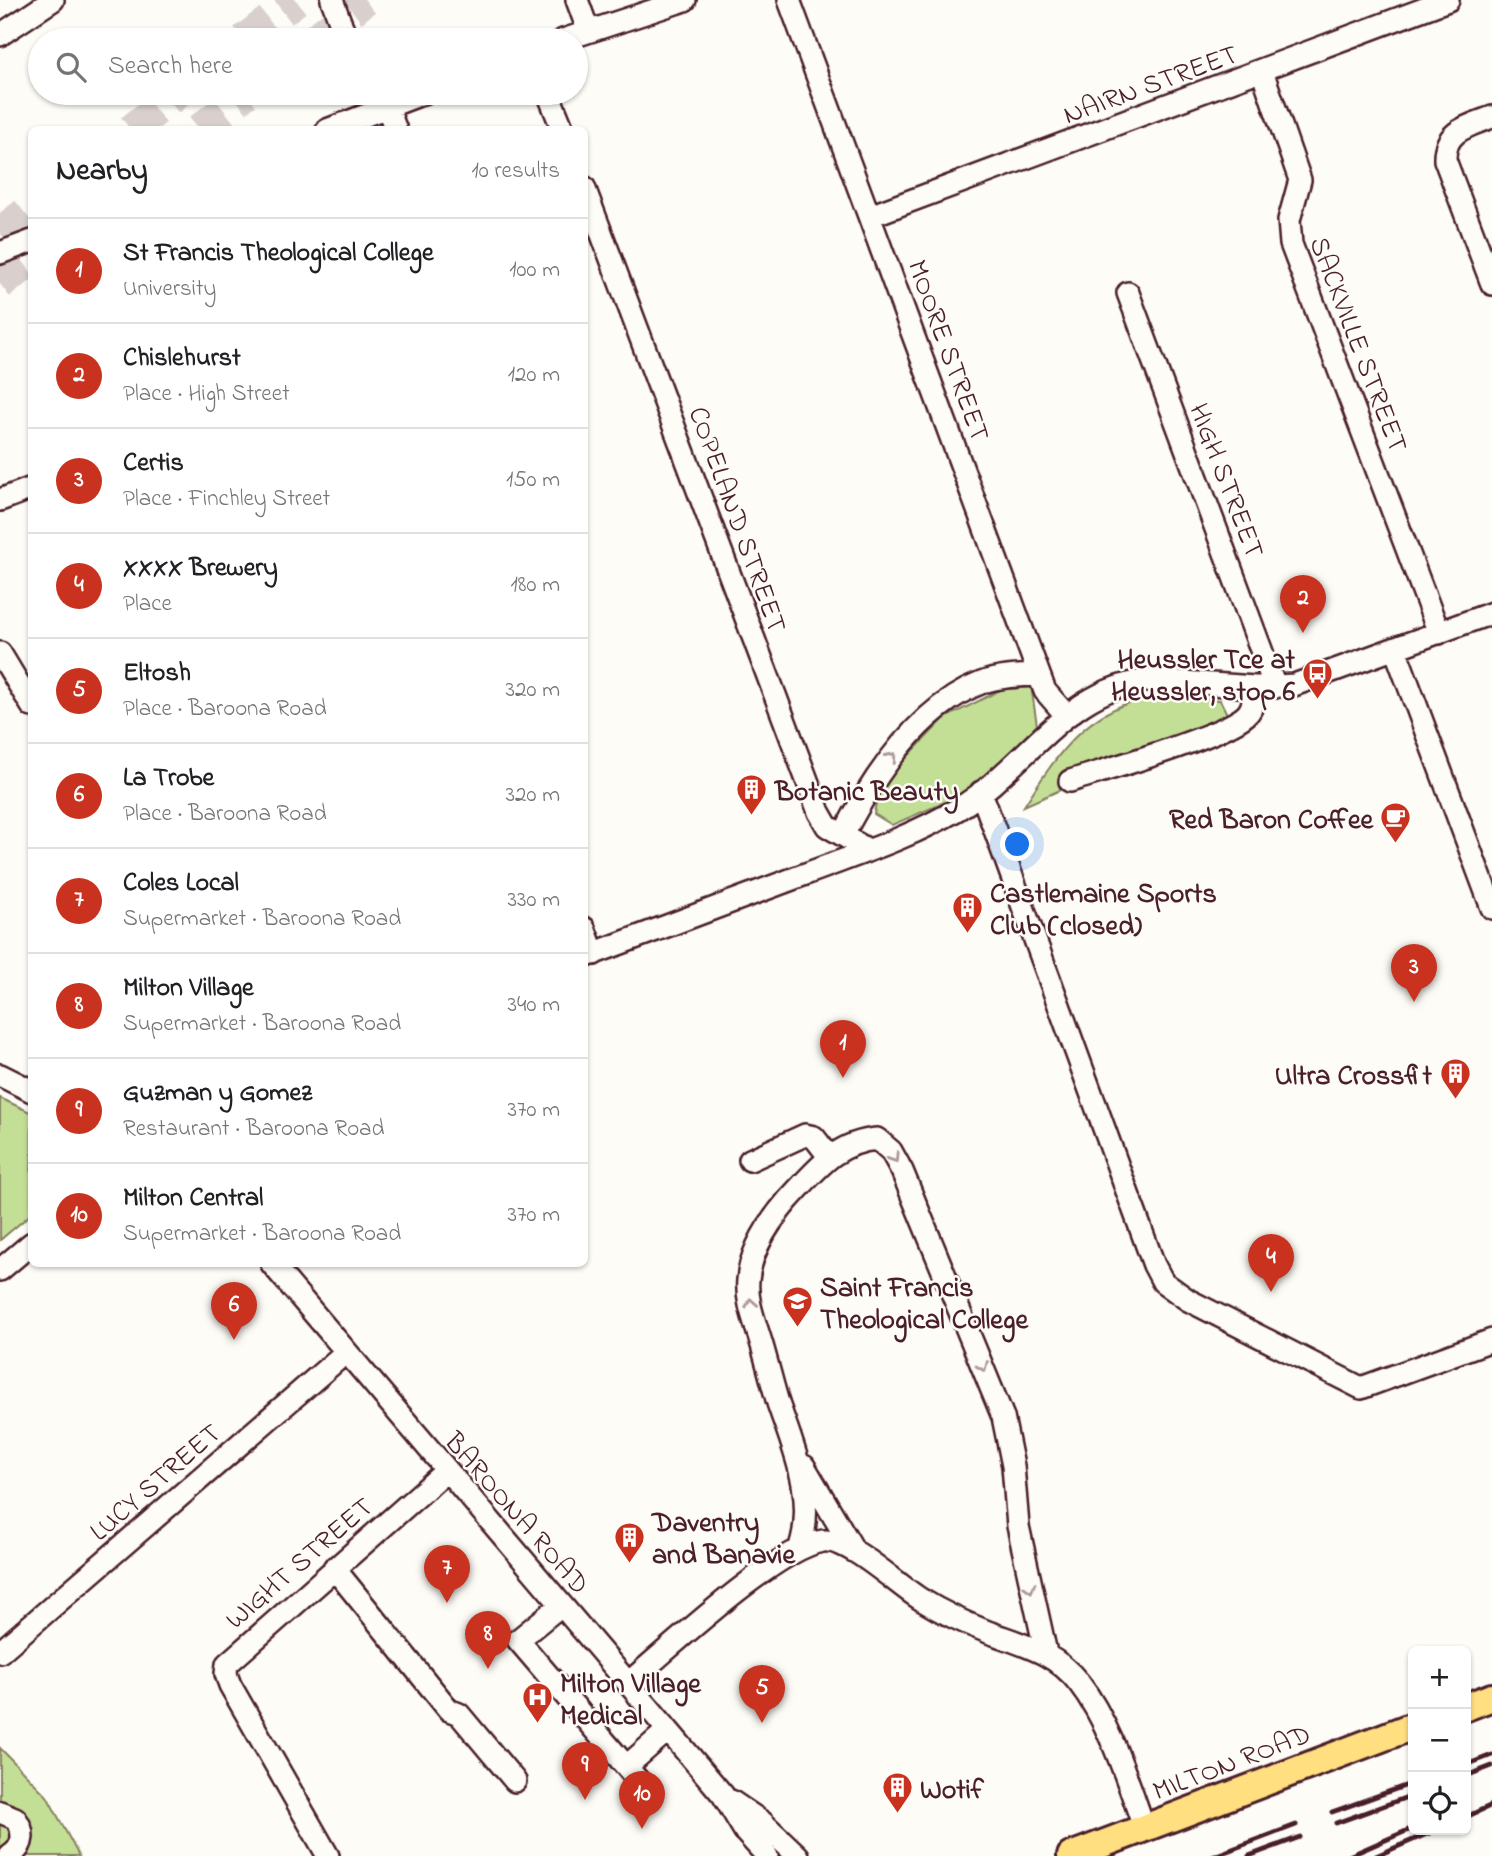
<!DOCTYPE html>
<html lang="en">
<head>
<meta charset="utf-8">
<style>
  :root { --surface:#fff; --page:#f6f6f6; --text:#202124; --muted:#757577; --line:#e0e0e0; --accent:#c8321e }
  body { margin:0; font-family:"Indie Flower",sans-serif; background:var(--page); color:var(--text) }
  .controls { position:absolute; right:21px; bottom:21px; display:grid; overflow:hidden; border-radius:10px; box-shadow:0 2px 5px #0004 }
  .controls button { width:63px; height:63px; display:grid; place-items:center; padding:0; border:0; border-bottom:2px solid var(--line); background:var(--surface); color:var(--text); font:35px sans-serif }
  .you { position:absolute; left:1018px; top:845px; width:24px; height:24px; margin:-18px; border:5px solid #fff; border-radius:50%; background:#1a73e8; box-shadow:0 0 0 10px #1a73e833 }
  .badge { display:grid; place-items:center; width:46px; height:46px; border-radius:50%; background:var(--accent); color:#fff; font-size:23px; font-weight:700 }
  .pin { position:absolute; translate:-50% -58px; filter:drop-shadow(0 2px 4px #0008) }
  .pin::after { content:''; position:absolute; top:37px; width:24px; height:21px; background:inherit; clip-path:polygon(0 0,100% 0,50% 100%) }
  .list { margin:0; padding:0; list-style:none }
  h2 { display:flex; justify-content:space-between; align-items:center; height:91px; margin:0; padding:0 28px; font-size:30px }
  h2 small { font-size:23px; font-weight:400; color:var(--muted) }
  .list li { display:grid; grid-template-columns:46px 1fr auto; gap:21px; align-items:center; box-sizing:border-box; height:105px; padding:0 28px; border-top:2px solid var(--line) }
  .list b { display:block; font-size:26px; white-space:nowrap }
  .list p { margin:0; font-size:23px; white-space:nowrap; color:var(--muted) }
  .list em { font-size:23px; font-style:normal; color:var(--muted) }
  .icon { flex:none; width:38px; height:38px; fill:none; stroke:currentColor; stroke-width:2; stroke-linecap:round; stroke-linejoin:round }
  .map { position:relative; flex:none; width:1492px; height:1856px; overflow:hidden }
  .search { position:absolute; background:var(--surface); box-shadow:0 2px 5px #0004; left:28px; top:28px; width:560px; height:77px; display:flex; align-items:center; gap:18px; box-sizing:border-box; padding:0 24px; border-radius:38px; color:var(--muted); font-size:26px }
  .panel { position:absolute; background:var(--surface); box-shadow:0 2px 5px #0004; left:28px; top:126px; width:560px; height:1141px; border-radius:10px }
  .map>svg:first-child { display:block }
  .green { fill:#c3df96; stroke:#867f60; stroke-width:2 }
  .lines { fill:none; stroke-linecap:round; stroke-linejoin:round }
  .highway-tunnel { stroke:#d9d0ce; stroke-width:32; stroke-dasharray:32 16; stroke-linecap:butt }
  .minor-casing { stroke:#4a1f2b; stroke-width:26 }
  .major-casing { stroke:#4a1f2b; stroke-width:32 }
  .minor { stroke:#fdfcf7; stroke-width:21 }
  .major { stroke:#ffdf80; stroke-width:26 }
  .rail { stroke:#4a1f2b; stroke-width:5 }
  .oneway { stroke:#ac999b }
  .labels { text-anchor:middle; stroke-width:5; stroke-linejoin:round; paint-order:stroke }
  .street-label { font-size:28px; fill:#4a1f2b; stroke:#fdfcf7 }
  .poi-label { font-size:28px; font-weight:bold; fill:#4a1f2b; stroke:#fdfcf7; text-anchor:start }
</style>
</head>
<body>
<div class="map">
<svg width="1492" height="1856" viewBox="0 0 1492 1856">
  <rect width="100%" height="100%" fill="#fdfcf7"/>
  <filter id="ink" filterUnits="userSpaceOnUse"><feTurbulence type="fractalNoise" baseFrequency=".0143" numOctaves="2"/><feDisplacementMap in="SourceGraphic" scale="14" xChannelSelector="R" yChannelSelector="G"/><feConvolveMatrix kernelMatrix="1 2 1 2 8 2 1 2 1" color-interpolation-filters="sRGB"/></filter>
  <g filter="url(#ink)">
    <!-- green -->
    <path class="green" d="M 1031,686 L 1037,725 L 971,791 L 892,825 L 874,814 L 879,786 L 945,718 L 1004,688 Z
      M 1187,697 L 1220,700 L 1228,716 L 1024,806 C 1051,763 1081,717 1132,702 C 1149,697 1170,698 1187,697 Z
      M 0,1098 L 32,1113 L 31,1214 L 0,1240 Z
      M 0,1748 L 47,1796 L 79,1856 L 0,1856 Z"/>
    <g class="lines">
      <!-- highway-tunnel -->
      <path class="highway-tunnel" d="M 244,40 L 296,0
        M 314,40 L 365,0
        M 131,130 L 178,93
        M 199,130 L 246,93
        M 0,233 L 32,208
        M 0,284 L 32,260"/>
      <defs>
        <path id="minor" d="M 332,0 L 347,40
          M 577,0 L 588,30
          M 789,0 L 1045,691 L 1066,715
          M 0,35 L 53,0
          M 563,40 L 685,0
          M 1262,71 L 1300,180 L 1289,220 L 1291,244 L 1439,633
          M 548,93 L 563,130
          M 387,107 L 396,130
          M 1492,117 C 1469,126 1444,130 1445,160 L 1492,284
          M 327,130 L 424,93
          M 584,187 L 819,812 L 827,826 L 868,850
          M 870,216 L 1448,0
          M 0,253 L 32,241
          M 1128,293 L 1275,687
          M 0,500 L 32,488
          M 1395,649 L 1492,908
          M 0,653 L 32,706
          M 1070,781 C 1102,771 1231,734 1248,713 C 1254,706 1254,696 1255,687
          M 981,792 L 1154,1265 L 1163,1282 L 1188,1300 L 1361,1388 L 1492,1340
          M 843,835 C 872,779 919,707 981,683 C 1000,676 1019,676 1039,675
          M 584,928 L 594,954
          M 584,957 C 657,930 730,902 803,875 C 855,855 910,838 958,809 C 1026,768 1068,685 1153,680 L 1255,687 L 1294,685 L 1492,613
          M 0,1075 L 32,1091
          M 750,1160 L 805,1135 L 814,1137 L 828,1155
          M 272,1264 L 723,1795 L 746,1833 L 767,1856
          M 0,1270 L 32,1243
          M 804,1466 L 853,1549
          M 800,1547 C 816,1498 794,1450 778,1403 C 772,1383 767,1362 761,1342 C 755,1322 746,1301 748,1280 C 751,1246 776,1212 799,1188 C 822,1163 841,1142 877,1139 L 891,1151 L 902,1171 L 1003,1417 L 1013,1466 L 1018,1526 L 1046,1653
          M 334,1568 L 449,1710 L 459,1714 L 515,1781
          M 561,1605 L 518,1640 L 648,1792
          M 0,1652 L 345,1353
          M 628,1683 C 669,1649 776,1548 823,1541 C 850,1538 898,1586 922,1600 C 943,1613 965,1623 988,1632 C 1023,1645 1055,1652 1079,1683 C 1110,1723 1127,1780 1144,1827
          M 627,1766 L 668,1730
          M 731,1801 L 762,1822 L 798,1856
          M 0,1812 L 15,1818 C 25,1831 25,1846 10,1856
          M 328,1856 L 230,1685 L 226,1674 L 227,1664 L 446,1471"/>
        <path id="major" d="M 1466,1707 L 1492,1697
          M 1071,1856 L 1413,1726"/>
      </defs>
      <!-- minor casing -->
      <use href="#minor" class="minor-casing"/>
      <!-- major casing -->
      <use href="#major" class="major-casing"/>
      <!-- minor -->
      <use href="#minor" class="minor"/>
      <!-- major -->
      <use href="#major" class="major"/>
      <!-- rail -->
      <path class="rail" d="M 1466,1765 L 1492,1755
        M 1466,1776 L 1492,1766
        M 1332,1812 L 1413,1783
        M 1466,1817 L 1492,1805
        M 1336,1823 L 1413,1795
        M 1214,1856 L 1296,1825
        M 1249,1856 L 1300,1837
        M 1349,1856 L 1413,1828
        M 1376,1856 L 1436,1830"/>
    </g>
    <!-- one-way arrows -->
    <defs><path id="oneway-chevron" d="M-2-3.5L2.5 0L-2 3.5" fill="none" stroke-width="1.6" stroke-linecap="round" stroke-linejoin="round" transform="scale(1.75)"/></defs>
    <g class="oneway">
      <use href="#oneway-chevron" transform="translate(892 757) rotate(-48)"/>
      <use href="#oneway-chevron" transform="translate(894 1158) rotate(57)"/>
      <use href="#oneway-chevron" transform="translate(751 1303) rotate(-100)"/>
      <use href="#oneway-chevron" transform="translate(983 1367) rotate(68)"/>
      <use href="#oneway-chevron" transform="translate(1030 1588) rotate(74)"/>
    </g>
  </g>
  <!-- icons -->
  <defs>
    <symbol id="bus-pin" viewBox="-11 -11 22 30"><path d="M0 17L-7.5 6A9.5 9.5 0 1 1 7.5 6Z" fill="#c8321e" stroke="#fdfcf7"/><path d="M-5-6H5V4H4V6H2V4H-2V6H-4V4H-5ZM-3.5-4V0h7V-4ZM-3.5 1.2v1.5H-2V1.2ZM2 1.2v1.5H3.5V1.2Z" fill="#fff"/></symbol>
    <symbol id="building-pin" viewBox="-11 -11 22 30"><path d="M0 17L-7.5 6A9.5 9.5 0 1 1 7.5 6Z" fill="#c8321e" stroke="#fdfcf7"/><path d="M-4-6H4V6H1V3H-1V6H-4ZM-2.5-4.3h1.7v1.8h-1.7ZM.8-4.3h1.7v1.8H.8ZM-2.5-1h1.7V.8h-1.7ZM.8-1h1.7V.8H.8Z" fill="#fff"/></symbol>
    <symbol id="cafe-pin" viewBox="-11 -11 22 30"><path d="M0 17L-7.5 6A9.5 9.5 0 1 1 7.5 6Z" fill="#c8321e" stroke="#fdfcf7"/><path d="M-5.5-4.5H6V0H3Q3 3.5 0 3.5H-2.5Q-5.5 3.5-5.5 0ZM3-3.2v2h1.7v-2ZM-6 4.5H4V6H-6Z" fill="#fff"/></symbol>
    <symbol id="university-pin" viewBox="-11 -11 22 30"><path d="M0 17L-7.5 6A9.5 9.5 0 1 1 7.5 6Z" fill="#c8321e" stroke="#fdfcf7"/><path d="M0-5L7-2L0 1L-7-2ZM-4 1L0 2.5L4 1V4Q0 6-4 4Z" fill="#fff"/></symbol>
    <symbol id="hospital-pin" viewBox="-11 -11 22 30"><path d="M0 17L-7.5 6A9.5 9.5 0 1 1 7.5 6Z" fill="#c8321e" stroke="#fdfcf7"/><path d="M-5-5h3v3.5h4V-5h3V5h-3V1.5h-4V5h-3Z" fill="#fff"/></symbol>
  </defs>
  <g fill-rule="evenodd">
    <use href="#bus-pin" x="1300" y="656" width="35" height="47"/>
    <use href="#building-pin" x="734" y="772" width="35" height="47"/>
    <use href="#cafe-pin" x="1378" y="800" width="35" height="47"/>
    <use href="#building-pin" x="950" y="890" width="35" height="47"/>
    <use href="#building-pin" x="1438" y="1056" width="35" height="47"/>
    <use href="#university-pin" x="780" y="1284" width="35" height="47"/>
    <use href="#building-pin" x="612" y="1520" width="35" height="47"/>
    <use href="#hospital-pin" x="520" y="1680" width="35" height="47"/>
    <use href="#building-pin" x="880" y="1770" width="35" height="47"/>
  </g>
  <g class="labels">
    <!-- street labels -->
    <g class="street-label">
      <text transform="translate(1150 83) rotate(-20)" y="10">NAIRN STREET</text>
      <text transform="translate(1360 344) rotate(69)" y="10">SACKVILLE STREET</text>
      <text transform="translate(950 350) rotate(70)" y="10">MOORE STREET</text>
      <text transform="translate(1228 480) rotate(69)" y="10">HIGH STREET</text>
      <text transform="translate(739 519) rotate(70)" y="10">COPELAND STREET</text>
      <text transform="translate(154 1481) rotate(-41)" y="10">LUCY STREET</text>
      <text transform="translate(518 1512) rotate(49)" y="10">BAROONA ROAD</text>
      <text transform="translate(298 1562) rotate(-41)" y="10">WIGHT STREET</text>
      <text transform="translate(1231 1761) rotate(-21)" y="10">MILTON ROAD</text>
    </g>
    <!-- poi labels -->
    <g class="poi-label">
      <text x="1295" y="668" text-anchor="end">Heussler Tce at<tspan x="1295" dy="32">Heussler, stop 6</tspan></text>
      <text x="775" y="800">Botanic Beauty</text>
      <text x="1373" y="828" text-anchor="end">Red Baron Coffee</text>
      <text x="990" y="902">Castlemaine Sports<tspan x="990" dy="32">Club (closed)</tspan></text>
      <text x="1432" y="1084" text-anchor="end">Ultra Crossfit</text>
      <text x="820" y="1296">Saint Francis<tspan x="820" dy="32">Theological College</tspan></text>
      <text x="652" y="1531">Daventry<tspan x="652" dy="32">and Banavie</tspan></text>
      <text x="560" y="1692">Milton Village<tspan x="560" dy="32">Medical</tspan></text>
      <text x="920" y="1798">Wotif</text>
    </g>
  </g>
</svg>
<div class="controls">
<button>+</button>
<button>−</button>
<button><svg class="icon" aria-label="locate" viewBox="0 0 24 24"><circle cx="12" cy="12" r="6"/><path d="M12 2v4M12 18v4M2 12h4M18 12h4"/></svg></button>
</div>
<div class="you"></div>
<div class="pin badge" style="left:843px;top:1078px">1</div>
<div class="pin badge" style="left:1303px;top:633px">2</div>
<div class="pin badge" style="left:1414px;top:1002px">3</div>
<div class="pin badge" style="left:1271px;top:1292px">4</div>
<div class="pin badge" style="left:762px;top:1723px">5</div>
<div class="pin badge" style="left:234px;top:1340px">6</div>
<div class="pin badge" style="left:447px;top:1603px">7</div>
<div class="pin badge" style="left:488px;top:1669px">8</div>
<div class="pin badge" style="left:585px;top:1800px">9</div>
<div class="pin badge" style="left:642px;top:1829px">10</div>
<div class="search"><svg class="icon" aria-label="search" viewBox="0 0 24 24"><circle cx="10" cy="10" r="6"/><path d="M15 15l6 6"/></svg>Search here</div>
<section class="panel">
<h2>Nearby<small>10 results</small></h2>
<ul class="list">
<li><span class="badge">1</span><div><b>St Francis Theological College</b><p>University</p></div><em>100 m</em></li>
<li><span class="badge">2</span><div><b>Chislehurst</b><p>Place · High Street</p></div><em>120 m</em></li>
<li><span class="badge">3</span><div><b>Certis</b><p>Place · Finchley Street</p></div><em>150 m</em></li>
<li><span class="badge">4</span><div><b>XXXX Brewery</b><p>Place</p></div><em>180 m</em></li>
<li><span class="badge">5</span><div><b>Eltosh</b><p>Place · Baroona Road</p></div><em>320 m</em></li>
<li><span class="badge">6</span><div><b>La Trobe</b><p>Place · Baroona Road</p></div><em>320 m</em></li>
<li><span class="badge">7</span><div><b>Coles Local</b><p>Supermarket · Baroona Road</p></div><em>330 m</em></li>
<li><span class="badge">8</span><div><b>Milton Village</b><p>Supermarket · Baroona Road</p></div><em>340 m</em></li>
<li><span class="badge">9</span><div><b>Guzman y Gomez</b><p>Restaurant · Baroona Road</p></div><em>370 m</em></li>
<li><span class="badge">10</span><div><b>Milton Central</b><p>Supermarket · Baroona Road</p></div><em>370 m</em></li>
</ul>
</section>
</div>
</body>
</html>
